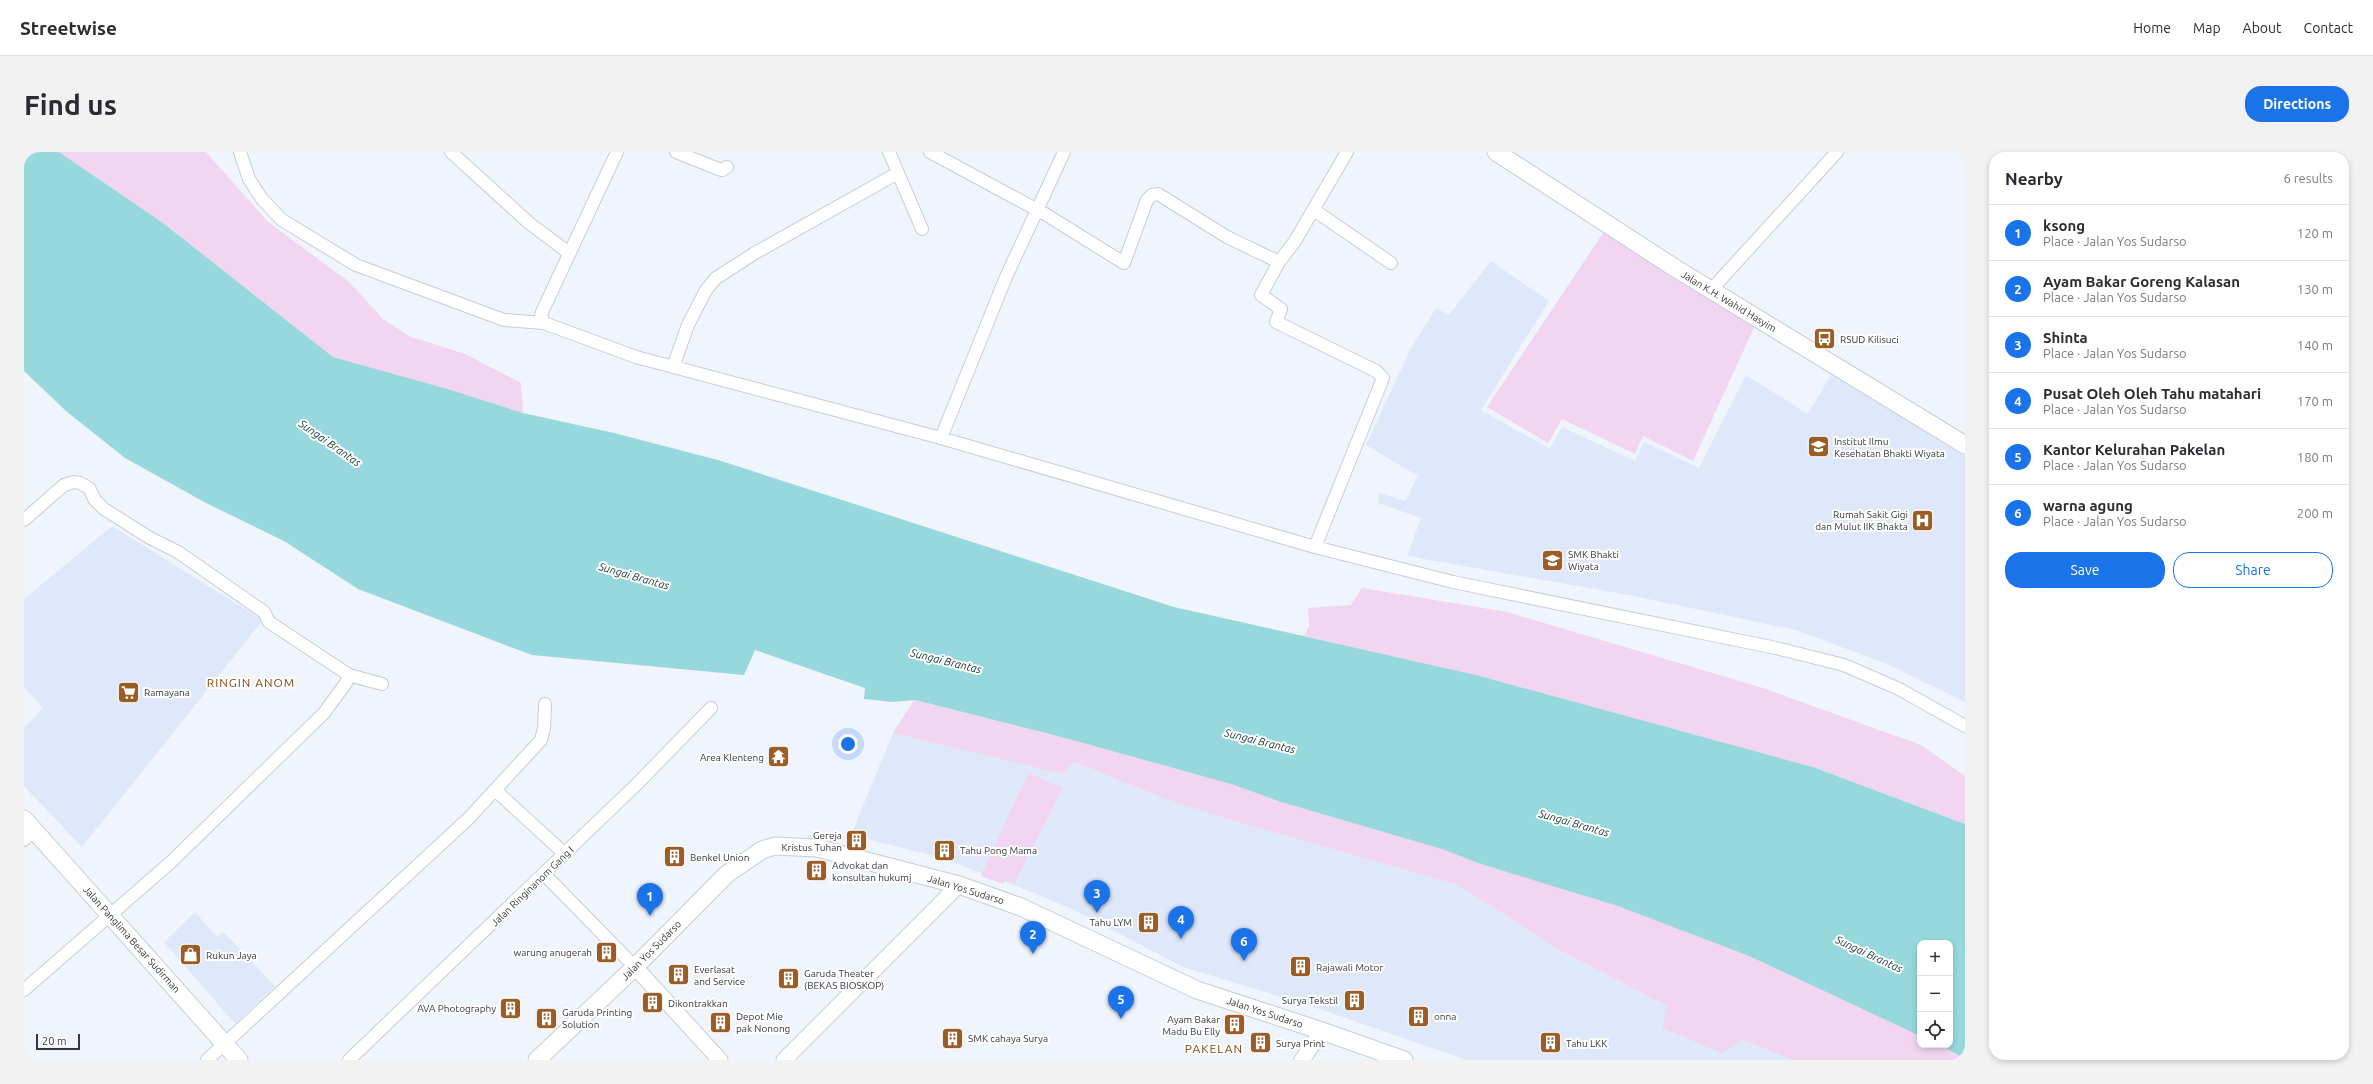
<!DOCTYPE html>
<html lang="en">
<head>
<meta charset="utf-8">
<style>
  :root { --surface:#fff; --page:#f2f2f3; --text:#2b2b33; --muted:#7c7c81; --line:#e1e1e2; --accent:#1a73e8 }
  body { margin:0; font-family:Ubuntu,sans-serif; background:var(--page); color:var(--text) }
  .controls { position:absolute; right:12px; bottom:12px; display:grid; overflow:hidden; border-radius:8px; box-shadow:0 2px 6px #0003 }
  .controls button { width:36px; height:36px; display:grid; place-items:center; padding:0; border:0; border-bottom:1px solid var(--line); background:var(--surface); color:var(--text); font:20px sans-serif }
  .scale { position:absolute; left:12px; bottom:10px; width:44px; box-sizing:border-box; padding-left:4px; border:2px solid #34373b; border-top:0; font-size:11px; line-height:14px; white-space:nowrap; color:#34373b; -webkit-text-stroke:3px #fff; paint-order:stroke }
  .you { position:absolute; left:824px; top:592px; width:14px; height:14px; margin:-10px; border:3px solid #fff; border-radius:50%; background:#1a73e8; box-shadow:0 0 0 6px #1a73e833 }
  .badge { display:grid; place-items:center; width:26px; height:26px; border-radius:50%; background:var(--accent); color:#fff; font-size:13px; font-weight:700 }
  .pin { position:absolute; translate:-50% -33px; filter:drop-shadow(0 1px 2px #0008) }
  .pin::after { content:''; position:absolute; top:21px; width:14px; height:12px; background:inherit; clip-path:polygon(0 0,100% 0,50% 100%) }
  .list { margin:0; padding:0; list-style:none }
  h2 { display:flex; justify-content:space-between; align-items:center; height:52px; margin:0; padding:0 16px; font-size:17px }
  h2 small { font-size:13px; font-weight:400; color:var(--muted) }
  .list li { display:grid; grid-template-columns:26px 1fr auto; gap:12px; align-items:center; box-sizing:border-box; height:56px; padding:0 16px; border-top:1px solid var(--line) }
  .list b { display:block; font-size:15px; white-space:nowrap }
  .list p { margin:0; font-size:13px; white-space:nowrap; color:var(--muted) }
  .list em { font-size:13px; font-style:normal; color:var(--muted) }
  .actions { display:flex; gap:8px; padding:12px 16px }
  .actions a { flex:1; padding:9px 0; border:1px solid var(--accent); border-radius:16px; text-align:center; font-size:14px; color:var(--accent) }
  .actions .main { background:var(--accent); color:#fff }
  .icon { flex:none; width:22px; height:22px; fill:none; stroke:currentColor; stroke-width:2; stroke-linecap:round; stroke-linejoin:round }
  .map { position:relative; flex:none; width:1941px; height:908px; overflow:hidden; border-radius:16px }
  header { display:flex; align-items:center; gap:24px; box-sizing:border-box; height:56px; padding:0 20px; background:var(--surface); border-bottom:1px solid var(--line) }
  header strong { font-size:19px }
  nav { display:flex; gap:22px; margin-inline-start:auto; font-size:14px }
  .intro { display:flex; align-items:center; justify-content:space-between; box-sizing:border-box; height:96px; padding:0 24px }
  h1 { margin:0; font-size:28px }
  .button { padding:10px 18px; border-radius:16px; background:var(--accent); color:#fff; font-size:14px; font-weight:700 }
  main { display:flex; gap:24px; padding:0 24px }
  aside { flex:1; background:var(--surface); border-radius:16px; box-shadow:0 2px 6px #0003 }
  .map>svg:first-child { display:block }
  .built { fill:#dfe8fa }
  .green { fill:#f1d5f1 }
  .water { fill:#97d8dc }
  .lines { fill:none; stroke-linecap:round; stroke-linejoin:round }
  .minor-casing { stroke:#c7cdd7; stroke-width:14 }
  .tertiary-casing { stroke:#c7cdd7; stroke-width:17 }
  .secondary-casing { stroke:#c7cdd7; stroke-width:19 }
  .minor { stroke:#fff; stroke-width:12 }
  .tertiary { stroke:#fff; stroke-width:15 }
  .secondary { stroke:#fff; stroke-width:17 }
  .labels { text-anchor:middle; stroke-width:4; stroke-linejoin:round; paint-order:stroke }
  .street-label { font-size:10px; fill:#34373b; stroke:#fff }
  .poi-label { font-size:10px; fill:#34373b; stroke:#fff; text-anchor:start }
  .water-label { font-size:11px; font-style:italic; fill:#143537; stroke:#fff }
  .quarter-label { font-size:12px; letter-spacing:1px; fill:#7e470d; stroke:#fff }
</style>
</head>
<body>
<header>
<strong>Streetwise</strong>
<nav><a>Home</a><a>Map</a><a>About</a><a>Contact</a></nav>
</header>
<div class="intro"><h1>Find us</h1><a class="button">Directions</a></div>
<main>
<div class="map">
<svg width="1941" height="908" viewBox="0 0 1941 908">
  <rect width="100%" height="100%" fill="#f0f4fd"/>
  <!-- built -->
  <path class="built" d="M 1467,109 L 1525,149 L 1457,258 L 1526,297 L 1538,275 L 1611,309 L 1620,290 L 1675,316 L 1722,223 L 1784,262 L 1811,216 L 1941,296 L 1941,550 L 1863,512 L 1772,478 L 1610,444 L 1383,404 L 1397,366 L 1354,351 L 1355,341 L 1381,349 L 1394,324 L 1342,293 L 1386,198 L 1412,156 L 1425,163 Z
    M 88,374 L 239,468 L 58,695 L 0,634 L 0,576 L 19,556 L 0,535 L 0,447 Z
    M 869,581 L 1038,622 L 1050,610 L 1147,649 L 1210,669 L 1434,733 L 1533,797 L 1643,854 L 1638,876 L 1718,888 L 1769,908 L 1443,908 L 1281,852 L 1159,815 L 1048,757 L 995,735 L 915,705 L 827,683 Z
    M 171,760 L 193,785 L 200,780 L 251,834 L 211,872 L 140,790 Z"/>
  <!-- green -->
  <path class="green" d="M 35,0 L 182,0 L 244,70 L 324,129 L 359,167 L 385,184 L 441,202 L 497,231 L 499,261 L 427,238 L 309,205 L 139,71 Z
    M 1585,72 L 1733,169 L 1669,309 L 1619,284 L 1611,302 L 1538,267 L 1524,291 L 1463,255 Z
    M 1338,436 L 1483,460 L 1739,536 L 1897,593 L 1941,624 L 1941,672 L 1789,615 L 1452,523 L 1280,484 L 1285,474 L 1284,456 L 1327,453 Z
    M 890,548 L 1030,583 L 1207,632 L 1257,650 L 1421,698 L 1598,755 L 1725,804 L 1896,884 L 1896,893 L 1916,893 L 1941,908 L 1769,908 L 1718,888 L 1698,901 L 1638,876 L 1643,854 L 1533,797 L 1434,733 L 1210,669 L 1147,649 L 1050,610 L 1038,622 L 869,581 Z
    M 1004,621 L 1039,636 L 990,732 L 982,728 L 979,732 L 957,724 Z"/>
  <!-- water -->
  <path class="water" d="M 0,0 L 35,0 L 139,71 L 309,205 L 427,238 L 499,261 L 590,281 L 694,308 L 1150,455 L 1452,523 L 1789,615 L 1941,672 L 1941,907 L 1916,893 L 1926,893 L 1926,791 L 1896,791 L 1896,884 L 1725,804 L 1594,754 L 1454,711 L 1421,698 L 1257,650 L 1207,632 L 1030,583 L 891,548 L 869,550 L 840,547 L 841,536 L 731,498 L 720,523 L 508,503 L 334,437 L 260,389 L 182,351 L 101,306 L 42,259 L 0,219 Z"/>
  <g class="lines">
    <defs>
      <path id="minor" d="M 216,0 L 225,27 L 238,47 L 258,68 L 332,113 L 480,168 L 520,171
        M 427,0 L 505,71 L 545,101
        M 593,0 L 518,160 L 517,164 L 520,171 L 612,205 L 917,286 L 1291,395 L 1429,430 L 1752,496 L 1820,513 L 1875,537 L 1941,574
        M 652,0 L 692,16 L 698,18 L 703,15
        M 865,0 L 898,77
        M 906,0 L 1021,62 L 1100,111 L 1123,48 L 1128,43 L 1134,42 L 1203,85 L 1255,110 L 1271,89 L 1323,0
        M 1290,58 L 1367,111
        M 1255,110 L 1237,143 L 1257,157 L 1252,170 L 1352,219 L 1359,226 L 1291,395
        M 1687,138 L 1813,0
        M 649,215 L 664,173 L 682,138 L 692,126 L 731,101 L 872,22
        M 917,286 L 982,125 L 1040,0
        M 0,368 L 40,333 L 50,330 L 56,331 L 65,336 L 71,348 L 80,357 L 126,386 L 154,400 L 240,460 L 245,470 L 325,523 L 358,532
        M 471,638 L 541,702
        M 0,688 L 10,678
        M 520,722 L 611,815
        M 0,838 L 147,710 L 300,561 L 322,531 L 325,523
        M 183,908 L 445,666 L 517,588 L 520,576 L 521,552
        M 325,908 L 613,632 L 687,556"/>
      <path id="tertiary" d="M 611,815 L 696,908
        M 760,908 L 935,733
        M 1278,908 L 1298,879"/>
      <path id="secondary" d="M 1472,0 L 1651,116 L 1941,293
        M 0,667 L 215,908
        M 513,908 L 611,815 L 703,722 L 738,698 L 751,694 L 793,696 L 935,733 L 997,755 L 1173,838 L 1298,879 L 1380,908"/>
    </defs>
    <!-- minor casing -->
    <use href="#minor" class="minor-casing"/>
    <!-- tertiary casing -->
    <use href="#tertiary" class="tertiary-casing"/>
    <!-- secondary casing -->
    <use href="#secondary" class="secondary-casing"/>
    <!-- minor -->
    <use href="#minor" class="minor"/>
    <!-- tertiary -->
    <use href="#tertiary" class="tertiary"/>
    <!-- secondary -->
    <use href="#secondary" class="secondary"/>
  </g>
  <!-- icons -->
  <defs>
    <symbol id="bus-square" viewBox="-11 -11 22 22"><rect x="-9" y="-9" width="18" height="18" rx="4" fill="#9b5d23" stroke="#fff"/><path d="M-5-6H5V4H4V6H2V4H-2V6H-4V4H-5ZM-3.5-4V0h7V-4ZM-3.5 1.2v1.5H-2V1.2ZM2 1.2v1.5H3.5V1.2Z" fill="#fff"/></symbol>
    <symbol id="university-square" viewBox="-11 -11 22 22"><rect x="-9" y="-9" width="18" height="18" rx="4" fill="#9b5d23" stroke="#fff"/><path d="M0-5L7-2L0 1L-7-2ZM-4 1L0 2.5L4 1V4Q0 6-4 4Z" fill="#fff"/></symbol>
    <symbol id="hospital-square" viewBox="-11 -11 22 22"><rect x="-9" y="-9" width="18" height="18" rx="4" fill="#9b5d23" stroke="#fff"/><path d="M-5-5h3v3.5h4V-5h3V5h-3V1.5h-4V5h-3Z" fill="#fff"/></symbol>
    <symbol id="school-square" viewBox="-11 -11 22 22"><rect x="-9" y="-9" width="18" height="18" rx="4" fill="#9b5d23" stroke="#fff"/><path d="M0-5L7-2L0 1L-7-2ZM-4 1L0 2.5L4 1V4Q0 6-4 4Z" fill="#fff"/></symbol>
    <symbol id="supermarket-square" viewBox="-11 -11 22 22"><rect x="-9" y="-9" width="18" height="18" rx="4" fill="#9b5d23" stroke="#fff"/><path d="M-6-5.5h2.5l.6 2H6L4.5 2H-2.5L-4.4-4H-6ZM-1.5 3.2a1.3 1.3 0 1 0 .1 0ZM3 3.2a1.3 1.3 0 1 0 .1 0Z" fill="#fff"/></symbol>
    <symbol id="temple-square" viewBox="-11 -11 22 22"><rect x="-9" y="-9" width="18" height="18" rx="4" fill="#9b5d23" stroke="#fff"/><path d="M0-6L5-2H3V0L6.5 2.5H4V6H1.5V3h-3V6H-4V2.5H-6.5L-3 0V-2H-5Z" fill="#fff"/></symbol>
    <symbol id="building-square" viewBox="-11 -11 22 22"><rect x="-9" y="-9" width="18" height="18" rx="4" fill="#9b5d23" stroke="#fff"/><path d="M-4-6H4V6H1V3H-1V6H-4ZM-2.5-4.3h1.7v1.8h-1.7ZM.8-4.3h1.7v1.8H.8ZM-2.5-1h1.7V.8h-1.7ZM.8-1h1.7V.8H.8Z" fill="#fff"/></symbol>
    <symbol id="shop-square" viewBox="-11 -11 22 22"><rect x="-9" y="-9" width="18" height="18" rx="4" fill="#9b5d23" stroke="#fff"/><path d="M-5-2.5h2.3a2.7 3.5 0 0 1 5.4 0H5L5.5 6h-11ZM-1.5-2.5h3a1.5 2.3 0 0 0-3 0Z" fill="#fff"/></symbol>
  </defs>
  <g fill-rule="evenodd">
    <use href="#bus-square" x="1788" y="174" width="25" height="25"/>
    <use href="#university-square" x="1782" y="282" width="25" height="25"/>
    <use href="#hospital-square" x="1886" y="356" width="25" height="25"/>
    <use href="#school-square" x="1516" y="396" width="25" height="25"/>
    <use href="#supermarket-square" x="92" y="528" width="25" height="25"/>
    <use href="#temple-square" x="742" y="592" width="25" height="25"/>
    <use href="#building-square" x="820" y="676" width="25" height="25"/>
    <use href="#building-square" x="908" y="686" width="25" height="25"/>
    <use href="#building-square" x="638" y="692" width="25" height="25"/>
    <use href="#building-square" x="780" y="706" width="25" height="25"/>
    <use href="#building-square" x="1112" y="758" width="25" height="25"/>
    <use href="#building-square" x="570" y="788" width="25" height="25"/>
    <use href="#shop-square" x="154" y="790" width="25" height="25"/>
    <use href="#building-square" x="1264" y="802" width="25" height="25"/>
    <use href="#building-square" x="642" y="810" width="25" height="25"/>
    <use href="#building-square" x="752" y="814" width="25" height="25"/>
    <use href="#building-square" x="1318" y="836" width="25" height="25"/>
    <use href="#building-square" x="616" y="838" width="25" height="25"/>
    <use href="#building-square" x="474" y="844" width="25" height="25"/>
    <use href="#building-square" x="1382" y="852" width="25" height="25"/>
    <use href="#building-square" x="510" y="854" width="25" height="25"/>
    <use href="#building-square" x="684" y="858" width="25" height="25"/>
    <use href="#building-square" x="1198" y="860" width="25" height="25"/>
    <use href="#building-square" x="916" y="874" width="25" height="25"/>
    <use href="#building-square" x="1224" y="878" width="25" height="25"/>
    <use href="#building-square" x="1514" y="878" width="25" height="25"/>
  </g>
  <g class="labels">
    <!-- street labels -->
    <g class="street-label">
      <text transform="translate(1705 149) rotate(31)" y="4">Jalan K.H. Wahid Hasyim</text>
      <text transform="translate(508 734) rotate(-44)" y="4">Jalan Ringinanom Gang I</text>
      <text transform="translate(942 737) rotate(17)" y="4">Jalan Yos Sudarso</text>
      <text transform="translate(108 787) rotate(48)" y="4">Jalan Panglima Besar Sudirman</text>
      <text transform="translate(627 798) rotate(-45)" y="4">Jalan Yos Sudarso</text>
      <text transform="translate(1241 860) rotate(18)" y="4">Jalan Yos Sudarso</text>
    </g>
    <!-- poi labels -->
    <g class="poi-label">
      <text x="1816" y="191">RSUD Kilisuci</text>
      <text x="1810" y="293">Institut Ilmu<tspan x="1810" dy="12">Kesehatan Bhakti Wiyata</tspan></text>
      <text x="1884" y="366" text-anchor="end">Rumah Sakit Gigi<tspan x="1884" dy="12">dan Mulut IIK Bhakta</tspan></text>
      <text x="1544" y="406">SMK Bhakti<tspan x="1544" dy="12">Wiyata</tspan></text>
      <text x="120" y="544">Ramayana</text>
      <text x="740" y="609" text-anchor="end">Area Klenteng</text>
      <text x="818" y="687" text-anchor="end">Gereja<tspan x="818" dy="12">Kristus Tuhan</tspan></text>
      <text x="936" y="702">Tahu Pong Mama</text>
      <text x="666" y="709">Benkel Union</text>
      <text x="808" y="717">Advokat dan<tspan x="808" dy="12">konsultan hukumj</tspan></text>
      <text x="1108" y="774" text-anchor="end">Tahu LYM</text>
      <text x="568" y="804" text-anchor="end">warung anugerah</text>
      <text x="182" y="807">Rukun Jaya</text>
      <text x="1292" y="819">Rajawali Motor</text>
      <text x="670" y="821">Everlasat<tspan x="670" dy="12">and Service</tspan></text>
      <text x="780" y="825">Garuda Theater<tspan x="780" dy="12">(BEKAS BIOSKOP)</tspan></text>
      <text x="1314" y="852" text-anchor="end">Surya Tekstil</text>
      <text x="644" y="855">Dikontrakkan</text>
      <text x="472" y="860" text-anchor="end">AVA Photography</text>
      <text x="538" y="864">Garuda Printing<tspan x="538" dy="12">Solution</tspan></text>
      <text x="712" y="868">Depot Mie<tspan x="712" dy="12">pak Nonong</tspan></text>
      <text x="1410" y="868">onna</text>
      <text x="1196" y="871" text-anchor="end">Ayam Bakar<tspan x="1196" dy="12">Madu Bu Elly</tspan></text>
      <text x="944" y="890">SMK cahaya Surya</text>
      <text x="1252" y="895">Surya Print</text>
      <text x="1542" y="895">Tahu LKK</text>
    </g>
    <!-- water labels -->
    <g class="water-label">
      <text transform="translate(306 291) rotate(35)" y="4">Sungai Brantas</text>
      <text transform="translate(610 424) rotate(16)" y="4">Sungai Brantas</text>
      <text transform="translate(922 509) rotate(14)" y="4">Sungai Brantas</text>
      <text transform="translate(1236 589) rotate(14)" y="4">Sungai Brantas</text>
      <text transform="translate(1550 671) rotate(16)" y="4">Sungai Brantas</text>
      <text transform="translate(1845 802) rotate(25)" y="4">Sungai Brantas</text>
    </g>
    <!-- quarter labels -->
    <g class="quarter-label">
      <text x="227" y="535">RINGIN ANOM</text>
      <text x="1190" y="901">PAKELAN</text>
    </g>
  </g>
</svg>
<div class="controls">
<button>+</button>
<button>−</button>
<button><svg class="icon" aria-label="locate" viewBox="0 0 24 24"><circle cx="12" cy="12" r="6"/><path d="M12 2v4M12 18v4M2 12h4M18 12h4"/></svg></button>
</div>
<div class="scale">20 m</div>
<div class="you"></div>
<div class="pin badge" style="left:626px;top:764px">1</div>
<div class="pin badge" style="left:1009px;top:802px">2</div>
<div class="pin badge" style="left:1073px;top:761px">3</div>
<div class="pin badge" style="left:1157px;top:787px">4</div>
<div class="pin badge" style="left:1097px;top:867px">5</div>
<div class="pin badge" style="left:1220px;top:809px">6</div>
</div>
<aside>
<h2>Nearby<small>6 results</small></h2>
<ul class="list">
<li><span class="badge">1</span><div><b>ksong</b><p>Place · Jalan Yos Sudarso</p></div><em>120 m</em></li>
<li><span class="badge">2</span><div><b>Ayam Bakar Goreng Kalasan</b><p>Place · Jalan Yos Sudarso</p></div><em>130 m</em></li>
<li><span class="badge">3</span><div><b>Shinta</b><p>Place · Jalan Yos Sudarso</p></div><em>140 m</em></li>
<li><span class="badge">4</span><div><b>Pusat Oleh Oleh Tahu matahari</b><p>Place · Jalan Yos Sudarso</p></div><em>170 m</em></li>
<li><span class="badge">5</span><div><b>Kantor Kelurahan Pakelan</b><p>Place · Jalan Yos Sudarso</p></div><em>180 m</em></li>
<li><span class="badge">6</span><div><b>warna agung</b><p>Place · Jalan Yos Sudarso</p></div><em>200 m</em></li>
</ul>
<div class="actions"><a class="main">Save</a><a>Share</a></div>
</aside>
</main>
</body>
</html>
